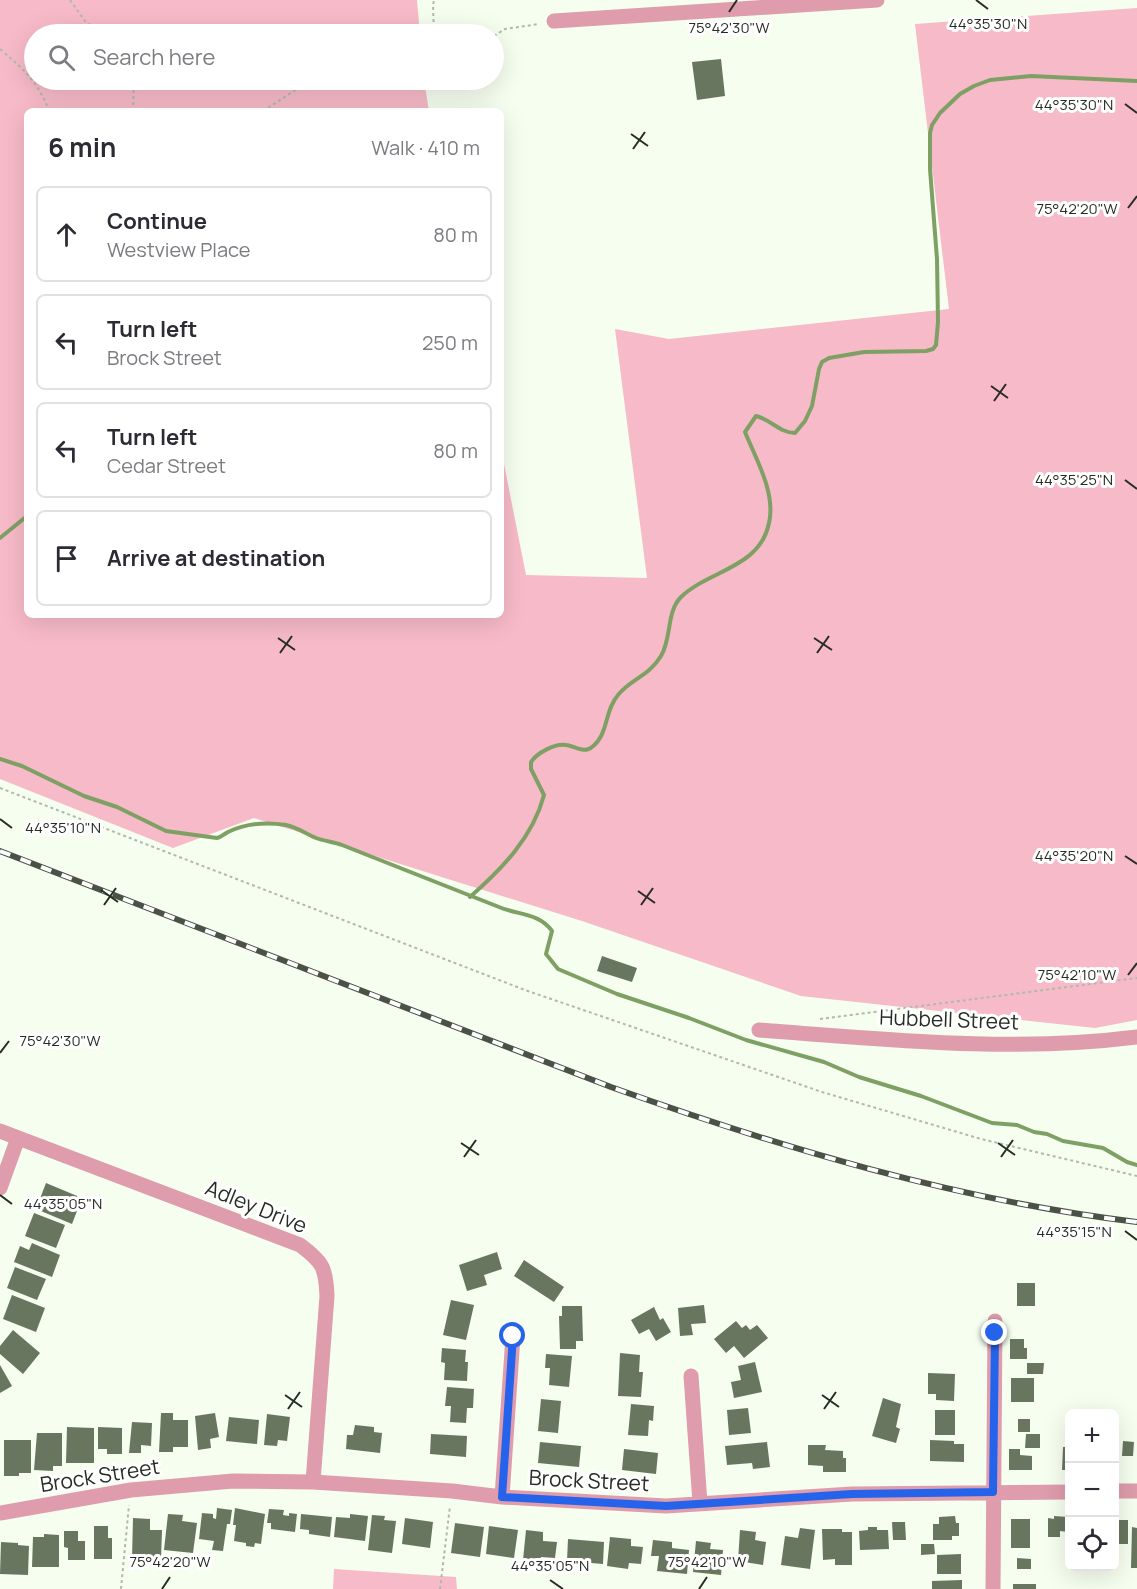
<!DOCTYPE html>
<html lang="en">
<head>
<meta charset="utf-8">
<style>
  :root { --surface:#fff; --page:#f7f7f7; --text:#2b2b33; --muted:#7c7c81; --line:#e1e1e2 }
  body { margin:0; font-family:Manrope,sans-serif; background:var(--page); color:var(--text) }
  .controls { position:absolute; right:18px; bottom:18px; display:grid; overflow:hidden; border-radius:9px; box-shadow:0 6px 24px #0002 }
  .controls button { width:54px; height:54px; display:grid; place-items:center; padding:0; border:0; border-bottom:2px solid var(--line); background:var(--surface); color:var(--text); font:30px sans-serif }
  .stop { position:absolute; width:18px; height:18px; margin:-14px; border:4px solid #2563eb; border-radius:50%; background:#fff }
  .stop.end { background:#2563eb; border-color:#fff; box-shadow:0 2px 6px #0008 }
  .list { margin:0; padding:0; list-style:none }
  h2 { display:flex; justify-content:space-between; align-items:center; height:78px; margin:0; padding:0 24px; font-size:26px }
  h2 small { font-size:20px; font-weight:400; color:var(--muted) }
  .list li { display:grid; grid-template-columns:39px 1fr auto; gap:18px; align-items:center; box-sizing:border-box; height:96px; margin:0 12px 12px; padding:0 12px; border:2px solid var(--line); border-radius:9px }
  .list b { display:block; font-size:22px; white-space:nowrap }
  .list p { margin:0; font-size:20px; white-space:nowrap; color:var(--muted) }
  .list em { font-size:20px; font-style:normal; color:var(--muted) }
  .icon { flex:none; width:33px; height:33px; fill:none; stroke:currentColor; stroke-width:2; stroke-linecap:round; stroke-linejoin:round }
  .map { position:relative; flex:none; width:1137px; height:1589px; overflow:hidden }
  .search { position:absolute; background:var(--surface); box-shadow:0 6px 24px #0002; left:24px; top:24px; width:480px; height:66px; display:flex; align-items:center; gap:15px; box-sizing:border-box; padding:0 21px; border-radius:33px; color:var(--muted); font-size:22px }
  .panel { position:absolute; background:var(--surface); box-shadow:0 6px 24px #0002; left:24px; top:108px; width:480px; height:510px; border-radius:9px }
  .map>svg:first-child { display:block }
  .green { fill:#f7bac8 }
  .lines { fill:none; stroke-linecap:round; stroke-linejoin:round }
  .stream { stroke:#7ea064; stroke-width:4 }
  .building { fill:#68765f }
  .path { stroke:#b1b9ac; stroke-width:2; stroke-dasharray:3 3; stroke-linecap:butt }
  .minor { stroke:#de9cac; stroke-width:15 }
  .rail-casing { stroke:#4a5147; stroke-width:6 }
  .rail { stroke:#fff; stroke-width:4; stroke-dasharray:11; stroke-linecap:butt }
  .route { stroke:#2563eb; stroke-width:8 }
  .ticks { fill:none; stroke:#272d24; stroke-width:2 }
  .labels { text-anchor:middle; stroke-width:6; stroke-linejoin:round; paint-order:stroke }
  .street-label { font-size:21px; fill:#272d24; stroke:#fff }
  .ticks-label { font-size:15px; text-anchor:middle; fill:#272d24; stroke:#fff; stroke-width:6; stroke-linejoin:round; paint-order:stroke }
</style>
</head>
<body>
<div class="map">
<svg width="1137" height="1589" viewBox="0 0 1137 1589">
  <rect width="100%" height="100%" fill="#f5feef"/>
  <!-- green -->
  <path class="green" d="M 0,0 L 417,0 L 420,34 L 34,34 L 34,80 L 424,80 L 429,111 L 27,111 L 27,615 L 501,615 L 501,449 L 526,575 L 647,578 L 615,329 L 669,339 L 949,309 L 915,24 L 1137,8 L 1137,1020 L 1095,1028 L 801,996 L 582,921 L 254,818 L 173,848 L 0,779 Z
    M 334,1569 L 456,1577 L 457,1589 L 333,1589 Z"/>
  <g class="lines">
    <!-- stream -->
    <path class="stream" d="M 0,538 L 27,516
      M 0,759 L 22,766 L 84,796 L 117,807 L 166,831 L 217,838 C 222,837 224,834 228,832 C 247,823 267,822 286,825 C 297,827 306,834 316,838 C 324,841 334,842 342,845 C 394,866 447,886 499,907 C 518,915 539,913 552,931 L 546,954 L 558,969 L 617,994 L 689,1018 L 746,1040 L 824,1062 L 859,1077 L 921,1096 L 992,1123 L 1017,1125 L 1034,1132 L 1047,1134 L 1063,1141 L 1103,1148 L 1127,1162 L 1137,1165
      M 470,897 C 502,869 533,837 544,795 L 531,769 L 531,762 C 537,753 555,743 566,745 C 575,746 584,754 592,747 C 609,734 604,711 618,695 C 631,679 649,676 661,656 C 672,638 666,612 681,597 C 709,570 760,568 769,523 C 776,493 756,459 745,432 L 756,416 C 770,419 780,433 795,433 L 805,421 L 812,406 L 819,369 L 822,362 L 829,358 L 864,352 L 926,351 L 933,349 L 936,345 L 938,322 L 937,259 L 930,169 L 930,133 L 932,125 L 940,113 L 960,94 L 974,86 L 990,80 L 1031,76 L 1137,81"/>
  </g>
  <!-- building -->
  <path class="building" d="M 721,59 L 725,96 L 697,100 L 692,62 Z
    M 602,956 L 637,968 L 632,982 L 597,971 Z
    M 46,1183 L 82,1198 L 72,1224 L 36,1209 Z
    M 34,1213 L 65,1225 L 56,1248 L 25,1236 Z
    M 32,1243 L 60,1255 L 52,1277 L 14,1262 L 20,1246 L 29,1250 Z
    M 497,1252 L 502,1269 L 484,1275 L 487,1285 L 467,1291 L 459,1265 Z
    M 524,1260 L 564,1287 L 554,1302 L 514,1276 Z
    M 15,1267 L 46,1279 L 37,1300 L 7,1288 Z
    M 1017,1283 L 1035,1283 L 1035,1306 L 1017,1306 Z
    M 12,1295 L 45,1308 L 36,1332 L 3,1319 Z
    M 451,1300 L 474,1305 L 466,1340 L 443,1335 Z
    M 704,1305 L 706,1323 L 691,1324 L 693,1335 L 680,1336 L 678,1308 Z
    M 562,1306 L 582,1306 L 583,1341 L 576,1341 L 576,1349 L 560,1349 L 559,1316 L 562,1316 Z
    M 654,1307 L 660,1320 L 663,1318 L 671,1332 L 656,1341 L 649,1329 L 639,1334 L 631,1320 Z
    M 736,1321 L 742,1328 L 746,1325 L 750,1330 L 757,1325 L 768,1338 L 744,1358 L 734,1346 L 726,1353 L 714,1339 Z
    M 13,1330 L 40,1353 L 23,1374 L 0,1354 L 0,1346 Z
    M 1010,1339 L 1024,1339 L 1024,1348 L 1027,1348 L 1027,1359 L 1010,1359 Z
    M 442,1348 L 466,1350 L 465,1362 L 468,1362 L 467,1381 L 444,1380 L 445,1363 L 441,1362 Z
    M 620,1353 L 640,1355 L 639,1372 L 643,1372 L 641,1397 L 618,1396 Z
    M 546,1354 L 572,1356 L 569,1387 L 549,1385 L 550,1368 L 545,1368 Z
    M 755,1362 L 762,1392 L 734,1398 L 731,1382 L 741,1380 L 738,1366 Z
    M 1027,1363 L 1044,1363 L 1043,1374 L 1027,1374 Z
    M 0,1365 L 12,1386 L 0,1393 Z
    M 928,1373 L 955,1374 L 954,1401 L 936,1400 L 936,1394 L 928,1394 Z
    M 1011,1378 L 1034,1378 L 1034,1402 L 1011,1402 Z
    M 447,1387 L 474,1389 L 473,1408 L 467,1408 L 466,1423 L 450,1422 L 451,1406 L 445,1406 Z
    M 883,1398 L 901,1404 L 896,1427 L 900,1429 L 896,1443 L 872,1436 Z
    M 541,1399 L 561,1401 L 558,1433 L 538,1431 Z
    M 631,1404 L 654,1406 L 653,1421 L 649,1420 L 648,1436 L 628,1435 Z
    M 748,1408 L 751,1433 L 729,1435 L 727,1410 Z
    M 935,1410 L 955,1410 L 955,1435 L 935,1435 Z
    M 161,1413 L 173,1413 L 173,1420 L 188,1420 L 188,1447 L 173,1447 L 173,1452 L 159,1452 Z
    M 215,1413 L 219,1437 L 210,1439 L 211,1448 L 198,1450 L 195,1416 Z
    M 267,1414 L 290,1417 L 287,1441 L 278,1440 L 277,1446 L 264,1445 Z
    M 229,1417 L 259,1420 L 257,1444 L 226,1441 Z
    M 1018,1419 L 1030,1419 L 1030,1432 L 1018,1432 Z
    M 132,1422 L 152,1423 L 151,1446 L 141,1445 L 141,1453 L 129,1453 Z
    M 355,1425 L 374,1427 L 374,1432 L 382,1433 L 380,1453 L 346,1449 L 347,1435 L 353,1435 Z
    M 67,1427 L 94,1428 L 94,1463 L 66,1463 Z
    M 98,1427 L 122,1428 L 122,1454 L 107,1454 L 107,1449 L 98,1449 Z
    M 37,1433 L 62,1433 L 62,1466 L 53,1466 L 53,1471 L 34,1470 Z
    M 431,1434 L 467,1436 L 466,1457 L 430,1454 Z
    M 1026,1434 L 1040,1434 L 1040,1448 L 1025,1448 Z
    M 4,1440 L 31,1440 L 31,1473 L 19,1473 L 19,1476 L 4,1476 Z
    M 930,1440 L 954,1441 L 954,1444 L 964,1444 L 964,1462 L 930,1461 Z
    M 1123,1441 L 1134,1442 L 1133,1456 L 1122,1456 Z
    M 540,1442 L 581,1446 L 579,1467 L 538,1463 Z
    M 767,1442 L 770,1467 L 753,1469 L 752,1463 L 727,1465 L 725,1446 Z
    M 808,1445 L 826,1445 L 825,1450 L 843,1451 L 843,1458 L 846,1458 L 846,1472 L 823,1472 L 823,1466 L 808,1465 Z
    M 1063,1447 L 1070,1447 L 1070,1470 L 1062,1470 Z
    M 624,1449 L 658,1453 L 656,1474 L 622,1470 Z
    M 1009,1449 L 1020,1449 L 1020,1455 L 1032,1456 L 1032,1470 L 1009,1470 Z
    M 217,1508 L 232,1510 L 230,1524 L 227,1524 L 223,1551 L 212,1550 L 214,1541 L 199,1539 L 202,1513 L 213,1514 L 213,1518 L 216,1519 Z
    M 235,1508 L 265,1514 L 261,1544 L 255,1543 L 254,1547 L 246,1546 L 246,1543 L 234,1541 L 236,1525 L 233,1525 Z
    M 269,1509 L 284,1510 L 283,1515 L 289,1516 L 289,1513 L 297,1514 L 295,1532 L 271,1529 L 271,1523 L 267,1523 Z
    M 168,1514 L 183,1515 L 182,1521 L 197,1523 L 193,1553 L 164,1550 Z
    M 301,1514 L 332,1517 L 330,1537 L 309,1534 L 309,1530 L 300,1529 Z
    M 350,1514 L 368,1516 L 365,1541 L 334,1537 L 336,1517 L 350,1518 Z
    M 372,1515 L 385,1516 L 384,1520 L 396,1521 L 392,1553 L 368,1550 Z
    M 955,1516 L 956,1523 L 959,1523 L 959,1536 L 952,1536 L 952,1540 L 933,1540 L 933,1524 L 939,1524 L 939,1517 Z
    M 1054,1516 L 1068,1517 L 1068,1532 L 1060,1531 L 1060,1537 L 1048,1537 L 1048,1518 L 1054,1519 Z
    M 133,1518 L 150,1519 L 150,1530 L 162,1530 L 161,1560 L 132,1559 Z
    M 405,1518 L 433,1522 L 430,1548 L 402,1544 Z
    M 1011,1519 L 1030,1519 L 1030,1548 L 1011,1548 Z
    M 1114,1520 L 1128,1520 L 1128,1544 L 1114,1544 Z
    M 892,1522 L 905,1522 L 906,1540 L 893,1540 Z
    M 455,1523 L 484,1527 L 480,1557 L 451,1553 Z
    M 94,1526 L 108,1526 L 108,1538 L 112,1538 L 112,1559 L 94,1559 Z
    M 489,1526 L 518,1530 L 514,1558 L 486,1554 Z
    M 868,1527 L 877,1527 L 877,1530 L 888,1530 L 889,1549 L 860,1550 L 859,1531 L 868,1530 Z
    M 1132,1527 L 1137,1528 L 1137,1568 L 1131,1568 Z
    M 800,1528 L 815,1530 L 810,1569 L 781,1565 L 785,1536 L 798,1538 Z
    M 822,1529 L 842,1529 L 842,1532 L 852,1532 L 852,1565 L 835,1565 L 835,1559 L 823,1560 Z
    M 526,1530 L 543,1532 L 543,1541 L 557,1542 L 555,1558 L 541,1557 L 540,1562 L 523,1560 Z
    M 740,1530 L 756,1532 L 755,1540 L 766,1542 L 763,1565 L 738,1561 Z
    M 64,1531 L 78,1531 L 78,1541 L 85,1541 L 85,1560 L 68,1560 L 68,1548 L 64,1547 Z
    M 44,1534 L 59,1535 L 59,1567 L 32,1567 L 33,1537 L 44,1537 Z
    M 610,1537 L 631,1539 L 631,1546 L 643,1547 L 641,1564 L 629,1563 L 628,1569 L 607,1566 Z
    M 568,1539 L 604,1542 L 603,1564 L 567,1561 Z
    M 653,1540 L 672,1542 L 672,1548 L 689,1550 L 687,1574 L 657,1571 L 659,1556 L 651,1556 Z
    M 696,1541 L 711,1543 L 710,1549 L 723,1550 L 721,1575 L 693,1572 Z
    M 1,1542 L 18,1543 L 18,1545 L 29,1546 L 28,1575 L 0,1574 Z
    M 921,1544 L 934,1544 L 935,1554 L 921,1555 Z
    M 961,1554 L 961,1574 L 937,1574 L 937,1555 Z
    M 1017,1558 L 1031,1559 L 1031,1569 L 1017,1569 Z
    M 962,1580 L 962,1589 L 932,1589 L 932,1581 Z
    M 1013,1584 L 1036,1584 L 1036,1589 L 1013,1589 Z"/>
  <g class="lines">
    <!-- path -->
    <path class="path" d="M 70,0 L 85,21 L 103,34
      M 398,34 L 411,29 L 428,34
      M 434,34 L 433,5 L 434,0
      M 494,36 L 505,29 L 539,24
      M 0,49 C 23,69 38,81 49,111
      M 133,111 L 134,80
      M 263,111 L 311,80
      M 0,788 L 525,990 L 822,1092 L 981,1139 L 1137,1176
      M 820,1019 L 1137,978
      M 121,1589 L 129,1505
      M 440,1589 L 450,1506"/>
    <!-- minor -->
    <path class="minor" d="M 554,21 L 877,0
      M 759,1030 C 884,1039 1012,1053 1137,1037
      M 0,1131 L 300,1245 C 323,1262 326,1268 327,1296 L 313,1482
      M 0,1188 L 18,1138
      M 691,1376 L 700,1503
      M 1114,1491 L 1137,1491
      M 502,1497 L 513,1336
      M 0,1513 L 131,1490 L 233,1481 L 313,1482 L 452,1491 L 502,1497 L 666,1506 L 852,1494 L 1070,1492
      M 993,1589 L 995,1321"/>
    <defs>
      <path id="rail" d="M 0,851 L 611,1087 C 782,1148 956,1200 1137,1222"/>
    </defs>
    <!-- rail casing -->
    <use href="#rail" class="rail-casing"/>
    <!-- rail -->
    <use href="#rail" class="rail"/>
  </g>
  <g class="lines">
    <!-- route -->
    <path class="route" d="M 513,1336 L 502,1497 L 666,1506 L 852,1494 L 993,1492 L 995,1333"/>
  </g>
  <!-- ticks -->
  <path class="ticks" d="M 976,0 L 988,9M 729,12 L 737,0M 1125,104 L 1137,113M 631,134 L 648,146M 633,149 L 645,132M 1128,208 L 1137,196M 991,386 L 1008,398M 994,401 L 1006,384M 1125,480 L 1137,489M 278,638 L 295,650M 814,638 L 832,650M 280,653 L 292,636M 817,653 L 829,636M 0,819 L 12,828M 1125,856 L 1137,864M 101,890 L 118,902M 638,891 L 655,903M 104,905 L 116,888M 641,905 L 653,888M 1128,975 L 1137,963M 0,1053 L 9,1041M 461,1143 L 479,1155M 998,1143 L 1015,1155M 464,1157 L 476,1140M 1001,1157 L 1013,1140M 0,1195 L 12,1204M 1125,1231 L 1137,1240M 285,1395 L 302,1407M 822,1395 L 839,1407M 288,1409 L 300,1392M 824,1409 L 836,1392M 550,1580 L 563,1589M 162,1589 L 170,1577M 699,1589 L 707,1577"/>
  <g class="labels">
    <!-- street labels -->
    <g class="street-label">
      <text transform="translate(949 1020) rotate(2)" y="7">Hubbell Street</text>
      <text transform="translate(256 1207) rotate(22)" y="7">Adley Drive</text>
      <text transform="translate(100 1476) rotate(-9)" y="7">Brock Street</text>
      <text transform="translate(589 1481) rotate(3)" y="7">Brock Street</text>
    </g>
  </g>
  <g class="ticks-label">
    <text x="988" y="29">44°35'30"N</text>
    <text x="729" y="33">75°42'30"W</text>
    <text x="1074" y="110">44°35'30"N</text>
    <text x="1077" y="214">75°42'20"W</text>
    <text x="1074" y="485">44°35'25"N</text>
    <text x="63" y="833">44°35'10"N</text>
    <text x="1074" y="861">44°35'20"N</text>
    <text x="1077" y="980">75°42'10"W</text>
    <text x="60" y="1046">75°42'30"W</text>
    <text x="63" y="1209">44°35'05"N</text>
    <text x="1074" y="1237">44°35'15"N</text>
    <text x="170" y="1567">75°42'20"W</text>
    <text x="707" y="1567">75°42'10"W</text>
    <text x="550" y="1571">44°35'05"N</text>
  </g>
</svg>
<div class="controls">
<button>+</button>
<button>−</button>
<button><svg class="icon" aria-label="locate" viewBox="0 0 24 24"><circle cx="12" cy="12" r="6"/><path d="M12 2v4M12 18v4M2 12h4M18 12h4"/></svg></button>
</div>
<div class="stop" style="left:513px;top:1336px"></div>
<div class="stop end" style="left:995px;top:1333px"></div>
<div class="search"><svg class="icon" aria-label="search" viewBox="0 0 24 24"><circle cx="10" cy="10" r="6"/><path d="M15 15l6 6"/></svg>Search here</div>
<section class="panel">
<h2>6 min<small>Walk · 410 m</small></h2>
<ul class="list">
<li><svg class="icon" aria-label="ahead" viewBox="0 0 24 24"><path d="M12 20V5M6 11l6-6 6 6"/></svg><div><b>Continue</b><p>Westview Place</p></div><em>80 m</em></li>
<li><svg class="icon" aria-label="left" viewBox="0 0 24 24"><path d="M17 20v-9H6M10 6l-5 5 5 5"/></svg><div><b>Turn left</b><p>Brock Street</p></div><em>250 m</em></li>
<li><svg class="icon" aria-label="left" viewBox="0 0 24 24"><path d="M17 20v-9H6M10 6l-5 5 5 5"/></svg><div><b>Turn left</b><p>Cedar Street</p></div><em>80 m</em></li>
<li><svg class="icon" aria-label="arrive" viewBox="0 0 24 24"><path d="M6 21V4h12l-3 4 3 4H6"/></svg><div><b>Arrive at destination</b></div></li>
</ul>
</section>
</div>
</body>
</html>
